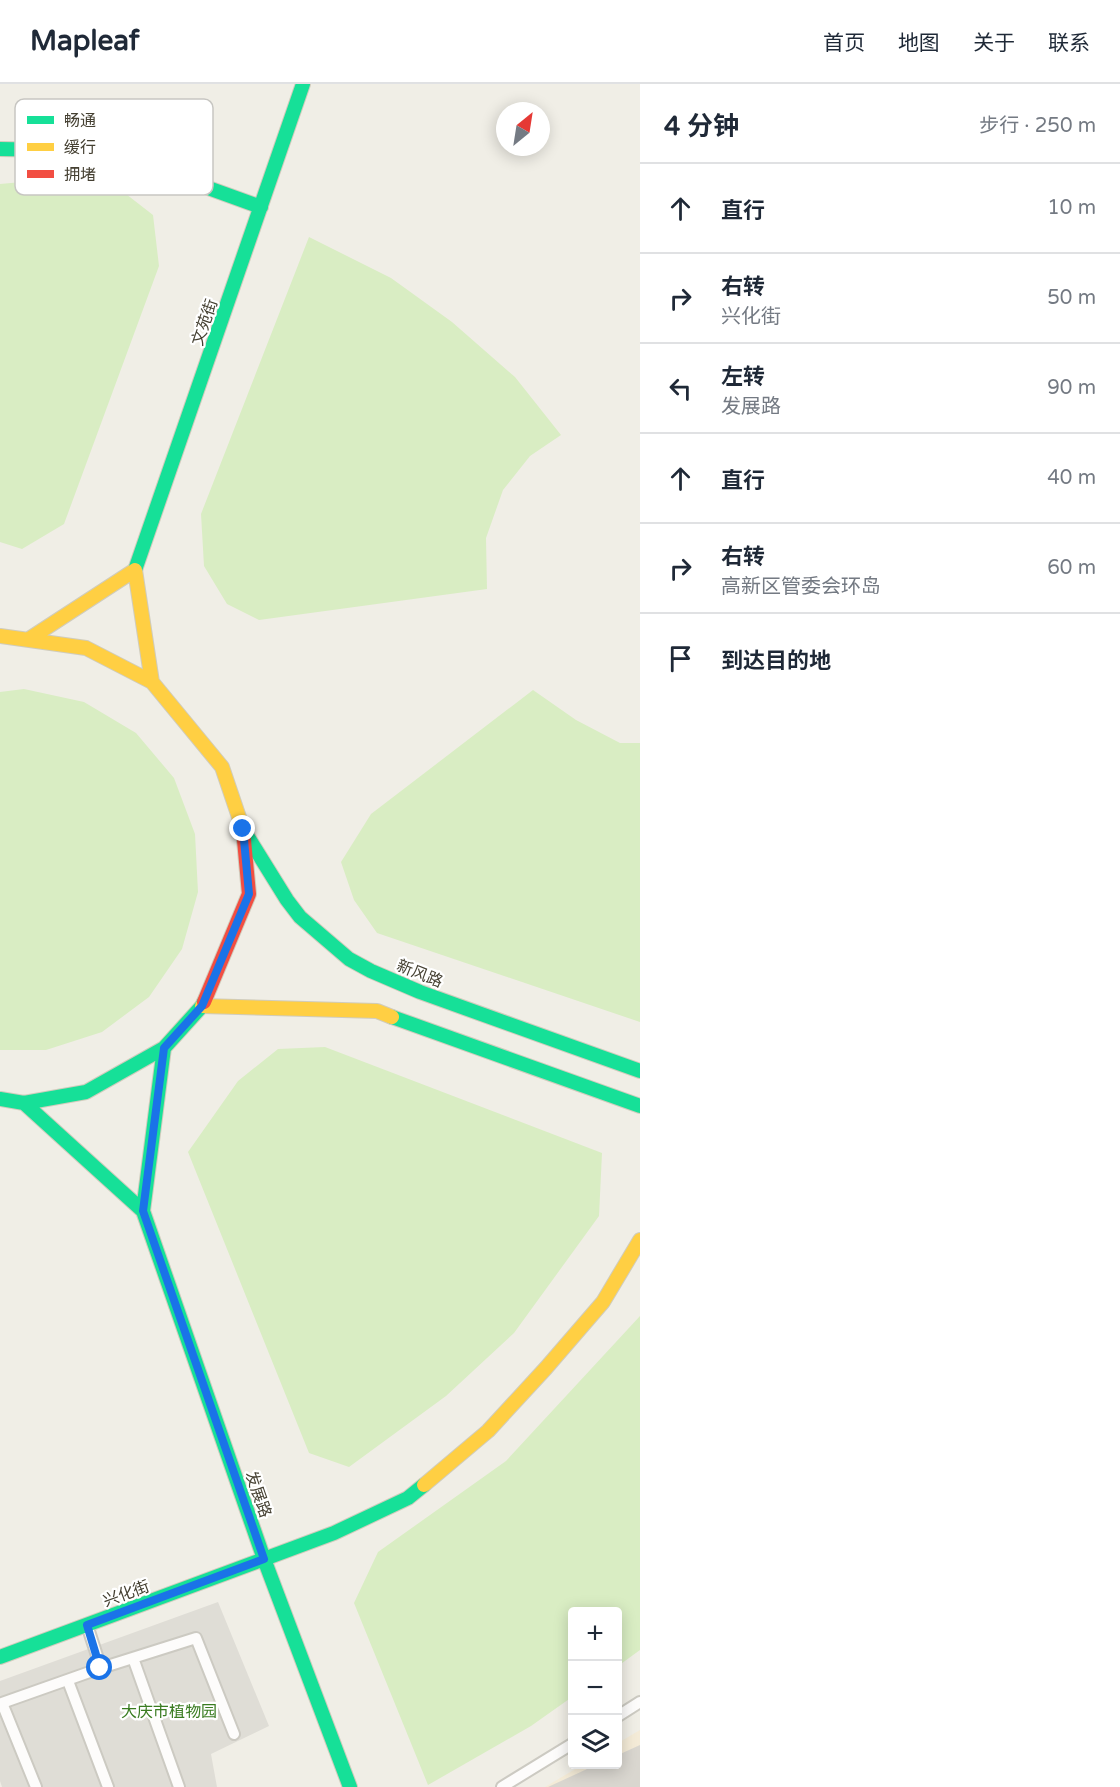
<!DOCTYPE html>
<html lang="zh">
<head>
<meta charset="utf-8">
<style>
  :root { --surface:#fff; --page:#f6f6f7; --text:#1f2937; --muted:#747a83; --line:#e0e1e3 }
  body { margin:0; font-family:"Varela Round","Noto Sans SC",sans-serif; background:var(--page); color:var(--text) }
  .controls { position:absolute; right:18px; bottom:18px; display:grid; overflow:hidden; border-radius:6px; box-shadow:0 3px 15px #0003 }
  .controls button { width:54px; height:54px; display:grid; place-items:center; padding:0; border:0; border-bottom:2px solid var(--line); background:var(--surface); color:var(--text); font:30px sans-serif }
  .compass { position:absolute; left:496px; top:18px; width:54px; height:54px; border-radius:50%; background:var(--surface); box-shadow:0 3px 15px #0003; rotate:30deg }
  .stop { position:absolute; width:18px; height:18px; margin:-14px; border:4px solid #1a73e8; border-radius:50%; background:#fff }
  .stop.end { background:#1a73e8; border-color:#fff; box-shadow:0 2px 6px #0008 }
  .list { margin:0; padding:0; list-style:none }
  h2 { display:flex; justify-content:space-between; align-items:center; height:78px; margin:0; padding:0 24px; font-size:26px }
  h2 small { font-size:20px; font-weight:400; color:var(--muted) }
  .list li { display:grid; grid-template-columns:39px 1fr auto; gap:18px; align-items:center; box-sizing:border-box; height:90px; padding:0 24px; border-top:2px solid var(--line) }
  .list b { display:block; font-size:22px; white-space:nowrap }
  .list p { margin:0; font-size:20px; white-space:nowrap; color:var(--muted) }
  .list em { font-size:20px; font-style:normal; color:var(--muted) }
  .icon { flex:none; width:33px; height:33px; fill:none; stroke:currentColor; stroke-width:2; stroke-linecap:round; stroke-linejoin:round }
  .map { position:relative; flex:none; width:640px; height:1703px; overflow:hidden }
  header { display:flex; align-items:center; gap:36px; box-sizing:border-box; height:84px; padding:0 30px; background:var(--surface); border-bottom:2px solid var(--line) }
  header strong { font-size:28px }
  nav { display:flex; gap:33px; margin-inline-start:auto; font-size:21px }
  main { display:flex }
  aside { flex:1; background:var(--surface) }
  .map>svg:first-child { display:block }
  .commercial { fill:#f4ebd7 }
  .green { fill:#d9edc3 }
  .parking { fill:#dfddd6 }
  .building { fill:#d9d6cf }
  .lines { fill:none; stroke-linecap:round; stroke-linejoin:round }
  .lane-casing { stroke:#cccac2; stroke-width:14 }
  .fast-casing { stroke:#d0ccbc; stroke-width:16 }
  .slow-casing { stroke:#d0ccbc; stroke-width:16 }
  .jam-casing { stroke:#d0ccbc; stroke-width:16 }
  .lane { stroke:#fdfcfb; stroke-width:10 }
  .fast { stroke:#16e098; stroke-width:14 }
  .slow { stroke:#ffcf43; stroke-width:14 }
  .jam { stroke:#f24e42; stroke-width:14 }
  .route { stroke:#1a73e8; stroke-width:8 }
  .labels { text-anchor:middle; stroke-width:4.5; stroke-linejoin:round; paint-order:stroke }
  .street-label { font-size:16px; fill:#454032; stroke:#fff }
  .park-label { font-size:16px; fill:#3a7c21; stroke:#fff }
  .key { fill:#fff; stroke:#c7c6c2; stroke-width:1.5 }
  .key-label { font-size:16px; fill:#454032 }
</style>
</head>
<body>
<header>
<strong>Mapleaf</strong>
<nav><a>首页</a><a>地图</a><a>关于</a><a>联系</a></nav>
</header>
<main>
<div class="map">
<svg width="640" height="1703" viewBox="0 0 640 1703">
  <rect width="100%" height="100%" fill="#f0eee6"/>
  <!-- commercial -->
  <path class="commercial" d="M 640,1646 L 640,1703 L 545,1703 L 582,1681 L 618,1680 L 618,1659 Z"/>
  <!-- green -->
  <path class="green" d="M 22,98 L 117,103 L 153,131 L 159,182 L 64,440 L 22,465 L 0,458 L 0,100 Z
    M 309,153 L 391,194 L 452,238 L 515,293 L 561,351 L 530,372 L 503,406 L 486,454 L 487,505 L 259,536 L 227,520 L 204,482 L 201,430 Z
    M 24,605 L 84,618 L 136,649 L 174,694 L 195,750 L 198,808 L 182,865 L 149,913 L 102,948 L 46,966 L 0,966 L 0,608 Z
    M 533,606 L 576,636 L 620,659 L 640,659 L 640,938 L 377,849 L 354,816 L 341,778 L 371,730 Z
    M 325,963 L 602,1069 L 599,1132 L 514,1249 L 446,1312 L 349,1383 L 309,1369 L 188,1068 L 238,997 L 278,965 Z
    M 640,1232 L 640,1566 L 618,1582 L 618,1528 L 572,1528 L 572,1613 L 531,1642 L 428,1701 L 354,1519 L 378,1468 L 506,1377 Z"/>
  <!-- parking -->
  <path class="parking" d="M 218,1518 L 269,1642 L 211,1670 L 217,1703 L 2,1703 L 0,1697 L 0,1597 Z"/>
  <!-- building -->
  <path class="building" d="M 640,1661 L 640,1703 L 548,1703 L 598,1680 L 618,1680 L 618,1671 Z"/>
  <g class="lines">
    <defs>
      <path id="lane" d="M 133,1574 L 179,1703
        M 101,1584 L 196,1554 L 234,1650
        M 68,1597 L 108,1703
        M 618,1632 L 640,1618
        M 36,1703 L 2,1619 L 101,1584 L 88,1544
        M 502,1703 L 572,1660"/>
      <path id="fast" d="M 0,65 L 106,67 L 261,123
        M 135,486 L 303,0
        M 246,750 L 287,816 L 300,833 L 349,875 L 371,887 L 420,908 L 640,987
        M 392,933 L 640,1022
        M 0,1015 L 24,1019 L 86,1008 L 164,964 L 202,922 L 204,918
        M 24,1019 L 143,1127 L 164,964
        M 143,1127 L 264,1475 L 350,1703
        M 0,1573 L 334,1449 L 408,1414 L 424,1401"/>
      <path id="slow" d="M 0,552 L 86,564 L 152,598 L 222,683 L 243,745 L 244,756
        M 29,555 L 135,486 L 152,598
        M 202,922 L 377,927 L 392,933
        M 424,1401 L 488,1347 L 546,1284 L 603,1218 L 640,1156"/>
      <path id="jam" d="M 204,918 L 249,810 L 244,756"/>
    </defs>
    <!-- lane casing -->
    <use href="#lane" class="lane-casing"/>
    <!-- fast casing -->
    <use href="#fast" class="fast-casing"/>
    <!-- slow casing -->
    <use href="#slow" class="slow-casing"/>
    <!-- jam casing -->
    <use href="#jam" class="jam-casing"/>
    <!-- lane -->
    <use href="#lane" class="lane"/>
    <!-- fast -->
    <use href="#fast" class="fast"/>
    <!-- slow -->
    <use href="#slow" class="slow"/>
    <!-- jam -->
    <use href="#jam" class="jam"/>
  </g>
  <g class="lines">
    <!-- route -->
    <path class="route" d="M 100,1584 L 87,1541 L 264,1475 L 143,1127 L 164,964 L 202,922 L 249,810 L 243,745"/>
  </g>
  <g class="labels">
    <!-- street labels -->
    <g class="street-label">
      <text transform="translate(204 238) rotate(-71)" y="6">文苑街</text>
      <text transform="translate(420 889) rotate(22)" y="6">新风路</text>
      <text transform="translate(259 1410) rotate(71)" y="6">发展路</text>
      <text transform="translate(126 1509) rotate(-20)" y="6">兴化街</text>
    </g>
    <!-- park labels -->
    <g class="park-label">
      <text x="169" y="1633">大庆市植物园</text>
    </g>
  </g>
  <!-- legend -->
  <rect x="15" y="15" width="198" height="96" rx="9" class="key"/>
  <rect x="27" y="32" width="27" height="8" fill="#16e098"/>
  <rect x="27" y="59" width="27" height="8" fill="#ffcf43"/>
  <rect x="27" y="86" width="27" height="8" fill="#f24e42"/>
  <g class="key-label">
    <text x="64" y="42">畅通</text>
    <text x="64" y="69">缓行</text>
    <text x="64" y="96">拥堵</text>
  </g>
</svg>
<div class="controls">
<button>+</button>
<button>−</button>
<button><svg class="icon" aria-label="layers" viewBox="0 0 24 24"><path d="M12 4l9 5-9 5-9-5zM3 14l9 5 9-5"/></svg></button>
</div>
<svg class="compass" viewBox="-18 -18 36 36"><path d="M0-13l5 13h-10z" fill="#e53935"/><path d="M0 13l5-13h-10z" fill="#747a83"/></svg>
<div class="stop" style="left:100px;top:1584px"></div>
<div class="stop end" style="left:243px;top:745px"></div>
</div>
<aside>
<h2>4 分钟<small>步行 · 250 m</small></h2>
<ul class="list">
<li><svg class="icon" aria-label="ahead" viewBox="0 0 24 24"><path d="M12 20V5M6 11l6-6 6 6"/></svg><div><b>直行</b></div><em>10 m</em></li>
<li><svg class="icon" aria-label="right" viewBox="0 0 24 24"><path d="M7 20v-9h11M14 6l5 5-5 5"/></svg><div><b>右转</b><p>兴化街</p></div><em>50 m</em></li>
<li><svg class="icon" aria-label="left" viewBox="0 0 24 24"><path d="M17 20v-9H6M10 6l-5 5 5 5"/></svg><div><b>左转</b><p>发展路</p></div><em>90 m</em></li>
<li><svg class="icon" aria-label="ahead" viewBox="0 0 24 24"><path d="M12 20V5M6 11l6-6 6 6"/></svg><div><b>直行</b></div><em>40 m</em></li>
<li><svg class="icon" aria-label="right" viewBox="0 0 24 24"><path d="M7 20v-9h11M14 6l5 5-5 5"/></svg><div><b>右转</b><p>高新区管委会环岛</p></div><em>60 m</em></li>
<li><svg class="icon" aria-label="arrive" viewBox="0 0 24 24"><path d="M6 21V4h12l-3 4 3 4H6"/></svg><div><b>到达目的地</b></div></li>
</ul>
</aside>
</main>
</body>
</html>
